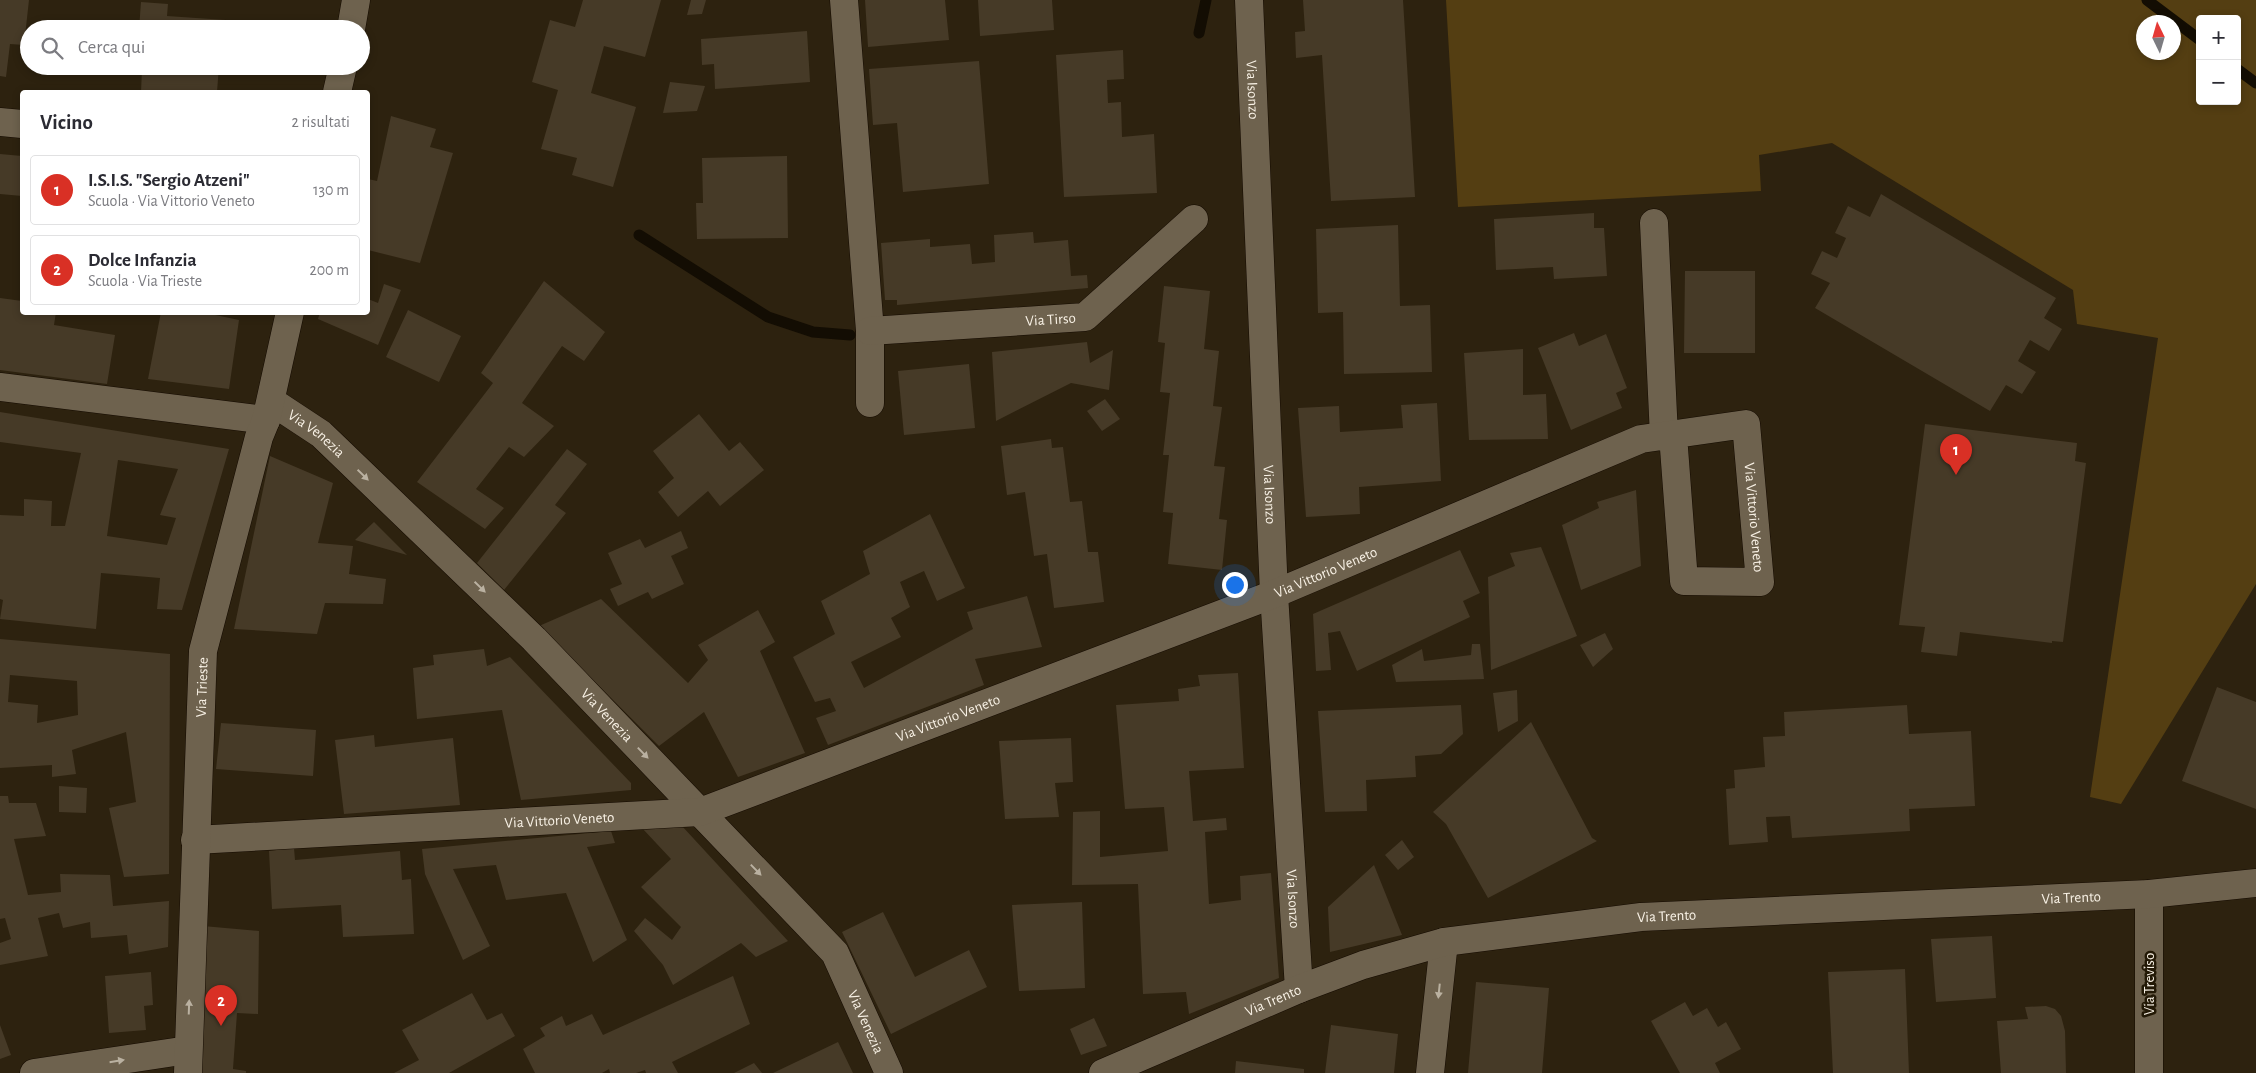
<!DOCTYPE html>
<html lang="it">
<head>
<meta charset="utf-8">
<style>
  :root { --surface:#fff; --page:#f7f7f7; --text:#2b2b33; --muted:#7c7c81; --line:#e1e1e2; --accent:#d93025 }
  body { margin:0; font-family:"Alegreya Sans",sans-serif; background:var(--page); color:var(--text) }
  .controls { position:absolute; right:15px; top:15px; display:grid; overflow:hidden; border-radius:5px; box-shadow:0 2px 8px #0003 }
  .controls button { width:45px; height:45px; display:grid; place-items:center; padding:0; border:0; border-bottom:1px solid var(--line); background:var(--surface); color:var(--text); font:25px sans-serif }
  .compass { position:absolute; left:2136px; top:15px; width:45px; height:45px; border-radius:50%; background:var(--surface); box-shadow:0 2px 8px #0003; rotate:355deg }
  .you { position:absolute; left:1234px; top:584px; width:18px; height:18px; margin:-12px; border:4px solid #fff; border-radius:50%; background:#1a73e8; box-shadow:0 0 0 8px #1a73e833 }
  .badge { display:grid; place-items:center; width:32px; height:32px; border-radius:50%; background:var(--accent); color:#fff; font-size:16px; font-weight:700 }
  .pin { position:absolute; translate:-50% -41px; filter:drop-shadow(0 1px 2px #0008) }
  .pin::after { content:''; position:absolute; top:26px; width:18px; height:15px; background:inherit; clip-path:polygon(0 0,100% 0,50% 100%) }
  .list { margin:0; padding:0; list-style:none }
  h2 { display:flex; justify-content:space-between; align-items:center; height:65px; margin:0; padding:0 20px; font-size:21px }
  h2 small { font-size:16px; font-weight:400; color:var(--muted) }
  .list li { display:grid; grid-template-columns:32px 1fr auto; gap:15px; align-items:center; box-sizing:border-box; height:70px; margin:0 10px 10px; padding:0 10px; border:1px solid var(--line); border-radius:5px }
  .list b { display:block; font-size:19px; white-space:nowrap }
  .list p { margin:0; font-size:16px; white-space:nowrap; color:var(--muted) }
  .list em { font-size:16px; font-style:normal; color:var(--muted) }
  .icon { flex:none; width:28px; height:28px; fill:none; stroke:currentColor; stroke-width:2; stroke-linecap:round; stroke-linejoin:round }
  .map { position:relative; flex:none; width:2256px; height:1073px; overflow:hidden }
  .search { position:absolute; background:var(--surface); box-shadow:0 2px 8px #0003; left:20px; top:20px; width:350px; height:55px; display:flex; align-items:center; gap:12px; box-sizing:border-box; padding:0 18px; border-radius:28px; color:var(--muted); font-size:19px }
  .panel { position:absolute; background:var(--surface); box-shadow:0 2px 8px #0003; left:20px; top:90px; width:350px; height:225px; border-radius:5px }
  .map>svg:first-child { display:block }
  .green { fill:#543e12; fill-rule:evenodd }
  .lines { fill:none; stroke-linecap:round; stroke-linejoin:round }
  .stream { stroke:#130d03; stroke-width:11 }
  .building { fill:#463a27; fill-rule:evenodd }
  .minor-casing { stroke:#150b00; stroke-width:29 }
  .tertiary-casing { stroke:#150b00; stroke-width:29 }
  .minor { stroke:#6e624e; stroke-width:28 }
  .tertiary { stroke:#6e624e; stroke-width:28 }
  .oneway { fill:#bab1a1 }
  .labels { text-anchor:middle; stroke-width:5; stroke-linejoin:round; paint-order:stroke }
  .street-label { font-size:15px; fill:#f8f1e5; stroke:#231906 }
</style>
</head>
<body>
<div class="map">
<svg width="2256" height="1073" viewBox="0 0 2256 1073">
  <rect width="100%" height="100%" fill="#2d220f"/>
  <!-- green -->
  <path class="green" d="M 1446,0 L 2256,0 L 2256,584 L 2121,804 L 2090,797 L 2158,338 L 2077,324 L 2073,290 L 1832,143 L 1759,155 L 1761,191 L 1458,207 ZM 2200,19 L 2237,19 L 2237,101 L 2200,101 ZM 2144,22 L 2174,22 L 2174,52 L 2144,52 Z"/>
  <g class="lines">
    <!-- stream -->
    <path class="stream" d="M 2147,0 L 2200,40
      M 1199,33 L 1206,0
      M 2237,69 L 2256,83
      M 639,235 L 768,317 L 813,332 L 850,335"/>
  </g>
  <!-- building -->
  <path class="building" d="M 0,0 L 29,0 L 24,45 L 10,44 L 6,77 L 0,76 Z
    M 583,0 L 661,0 L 645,57 L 604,46 L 591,93 L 636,107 L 613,187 L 572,175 L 577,158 L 541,149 L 558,90 L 532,82 L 550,20 L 575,27 Z
    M 691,0 L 706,0 L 702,14 L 687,15 Z
    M 865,0 L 945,0 L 949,40 L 868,47 Z
    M 978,0 L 1052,0 L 1054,30 L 980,36 Z
    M 1303,0 L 1403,0 L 1415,197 L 1331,201 L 1322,55 L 1296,58 L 1295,32 L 1305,31 Z
    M 141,2 L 168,4 L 167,16 L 240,21 L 239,29 L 139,29 Z
    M 807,31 L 810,82 L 715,89 L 714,64 L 702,65 L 701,39 Z
    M 1123,50 L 1124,79 L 1107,80 L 1108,103 L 1121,102 L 1122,137 L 1154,134 L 1157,193 L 1064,197 L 1056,55 Z
    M 979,61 L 989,184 L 903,192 L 897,123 L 873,125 L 869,69 Z
    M 125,66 L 219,66 L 217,92 L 141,92 L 142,69 Z
    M 670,82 L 705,86 L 697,111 L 663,113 Z
    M 391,116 L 436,129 L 430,147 L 453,153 L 420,263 L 368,250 L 368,179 L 377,181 Z
    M 0,154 L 22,156 L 22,196 L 0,194 Z
    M 787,156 L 788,238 L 697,239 L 696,203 L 703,203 L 702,158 Z
    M 1881,194 L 2056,298 L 2044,318 L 2062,329 L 2049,351 L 2030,340 L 2018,361 L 2036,372 L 2022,394 L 2006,385 L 1990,411 L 1815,308 L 1830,283 L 1811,274 L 1822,251 L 1837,258 L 1846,238 L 1835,233 L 1848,206 L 1870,217 Z
    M 1594,213 L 1594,228 L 1604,228 L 1607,276 L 1554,279 L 1553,267 L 1496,270 L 1494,219 Z
    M 1398,225 L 1400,306 L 1430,305 L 1432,372 L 1344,374 L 1343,312 L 1318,313 L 1316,229 Z
    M 1033,232 L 1034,243 L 1068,240 L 1071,276 L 1087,275 L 1088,288 L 897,305 L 897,300 L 885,300 L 881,243 L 930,239 L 930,247 L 970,244 L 972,264 L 995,262 L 994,235 Z
    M 1685,271 L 1755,271 L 1755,353 L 1684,353 Z
    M 544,281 L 605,332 L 584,361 L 562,346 L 522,403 L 554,426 L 524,457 L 509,447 L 476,489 L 504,508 L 485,529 L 417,482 L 493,383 L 481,373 Z
    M 384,284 L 401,290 L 378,345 L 318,319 L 320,312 L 368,312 L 368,299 L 378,303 Z
    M 1164,286 L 1210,291 L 1204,349 L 1219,351 L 1213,406 L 1222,407 L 1214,466 L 1225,467 L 1219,519 L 1227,520 L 1222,570 L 1168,564 L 1173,513 L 1163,512 L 1169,455 L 1163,455 L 1170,393 L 1160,392 L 1165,343 L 1158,342 Z
    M 0,298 L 22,301 L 22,312 L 56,312 L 54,325 L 115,335 L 107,384 L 0,370 Z
    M 408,310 L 461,336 L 439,382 L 386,357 Z
    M 161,312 L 201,312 L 239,320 L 229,389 L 148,379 Z
    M 1574,333 L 1579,346 L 1606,334 L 1627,388 L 1616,393 L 1622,408 L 1571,430 L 1538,348 Z
    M 1087,342 L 1090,363 L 1113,350 L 1109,390 L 1071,383 L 996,421 L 992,352 Z
    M 1523,349 L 1523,395 L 1546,394 L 1548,439 L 1469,440 L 1464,353 Z
    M 969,364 L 975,428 L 904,435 L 898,371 Z
    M 1105,399 L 1120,419 L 1102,431 L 1087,411 Z
    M 1437,403 L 1441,481 L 1359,487 L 1360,514 L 1306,517 L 1298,408 L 1339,406 L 1340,432 L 1403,428 L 1401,405 Z
    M 0,412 L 229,449 L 182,610 L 157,609 L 160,578 L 101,573 L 96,629 L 0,619 L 3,600 L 0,599 L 0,515 L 24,516 L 24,499 L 52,501 L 51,526 L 65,526 L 81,453 L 0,442 ZM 118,460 L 178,469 L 160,515 L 176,518 L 167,545 L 107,536 Z
    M 699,414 L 729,451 L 740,442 L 764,470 L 720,506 L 708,491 L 678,517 L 658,492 L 674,478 L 653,451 Z
    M 1925,424 L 2077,443 L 2075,461 L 2086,463 L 2063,642 L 2052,641 L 2052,643 L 1960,632 L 1957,656 L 1921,652 L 1925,627 L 1899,625 Z
    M 1051,439 L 1052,448 L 1063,447 L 1070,502 L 1082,501 L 1088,552 L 1098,552 L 1104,602 L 1054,608 L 1047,554 L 1034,556 L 1025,492 L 1007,495 L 1001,446 Z
    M 567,449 L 587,464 L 555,505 L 566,513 L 504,590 L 477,563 Z
    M 270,456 L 333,483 L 318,543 L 353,546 L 349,574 L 386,579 L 383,604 L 325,603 L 317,634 L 234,629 Z
    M 1636,490 L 1641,566 L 1581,590 L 1562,525 L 1599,508 L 1597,502 Z
    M 930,514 L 965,588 L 937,601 L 924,571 L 900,582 L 910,607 L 891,618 L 901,637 L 851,662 L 864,688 L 973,629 L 967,612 L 1027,596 L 1042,647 L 975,659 L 984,685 L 828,745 L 816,718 L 836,711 L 830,698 L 815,702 L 793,657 L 835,634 L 821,601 L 870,574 L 863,551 Z
    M 374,522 L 407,555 L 355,540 Z
    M 681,531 L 688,548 L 671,556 L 684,584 L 652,599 L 648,592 L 618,606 L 610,589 L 622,584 L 608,553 L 640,539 L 645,548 Z
    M 1541,547 L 1577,636 L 1491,670 L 1488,577 L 1515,566 L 1510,553 Z
    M 1460,550 L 1480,593 L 1463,601 L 1470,617 L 1357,671 L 1340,631 L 1328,633 L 1331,670 L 1316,671 L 1313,614 Z
    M 601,599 L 688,683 L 708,660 L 698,645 L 758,610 L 775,642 L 760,651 L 805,753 L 738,777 L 704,712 L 659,746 L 539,626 Z
    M 1605,633 L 1613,649 L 1593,667 L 1580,645 Z
    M 0,639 L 170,654 L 169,874 L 124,877 L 109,808 L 136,802 L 126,732 L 72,750 L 76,774 L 52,777 L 52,765 L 0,768 ZM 10,675 L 77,681 L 78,715 L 37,723 L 38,705 L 8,702 Z
    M 1472,644 L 1480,644 L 1484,679 L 1396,682 L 1392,665 L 1422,649 L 1424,661 L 1471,655 Z
    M 484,649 L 487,666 L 510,657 L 631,783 L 631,790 L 521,800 L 502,710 L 417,719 L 413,668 L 434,665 L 433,655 Z
    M 1238,673 L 1244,768 L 1189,771 L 1193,821 L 1226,818 L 1227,830 L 1205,832 L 1209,904 L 1241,900 L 1240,876 L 1271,873 L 1279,978 L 1189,1014 L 1186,992 L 1143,994 L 1138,884 L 1072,885 L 1073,812 L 1100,811 L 1100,857 L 1168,851 L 1164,807 L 1125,809 L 1116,705 L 1179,701 L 1178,689 L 1200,686 L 1198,675 Z
    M 2217,687 L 2256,702 L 2256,809 L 2182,781 Z
    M 1517,690 L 1518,721 L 1498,732 L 1493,693 Z
    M 1461,705 L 1463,734 L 1441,754 L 1415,756 L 1416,777 L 1366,780 L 1367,811 L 1325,812 L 1318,711 Z
    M 1907,705 L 1909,734 L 1971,731 L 1975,806 L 1909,809 L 1910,831 L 1792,838 L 1790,816 L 1766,817 L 1768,842 L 1729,845 L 1726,789 L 1735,788 L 1734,770 L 1765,767 L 1763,737 L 1785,736 L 1784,712 Z
    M 1531,722 L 1592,838 L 1597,841 L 1488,898 L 1446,824 L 1433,812 Z
    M 221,723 L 316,730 L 313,776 L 216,769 Z
    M 374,735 L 375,747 L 453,738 L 460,805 L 344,814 L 335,740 Z
    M 1071,738 L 1073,782 L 1055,783 L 1059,817 L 1005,819 L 999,741 Z
    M 59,786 L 87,788 L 86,813 L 59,812 Z
    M 0,796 L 8,796 L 9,803 L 36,803 L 46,836 L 14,839 L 28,895 L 61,892 L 60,874 L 110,875 L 113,906 L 169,901 L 168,947 L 129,954 L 127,935 L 91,938 L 90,922 L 63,928 L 59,913 L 38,918 L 48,956 L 0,965 L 0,943 L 11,939 L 5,918 L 0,919 Z
    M 682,826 L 788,941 L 756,957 L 741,943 L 673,985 L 663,965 L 634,931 L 645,918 L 672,940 L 681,927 L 641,887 L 671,859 L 642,828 Z
    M 611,831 L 615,843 L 587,847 L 627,940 L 593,962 L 566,893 L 506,900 L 496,865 L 453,869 L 490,946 L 463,960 L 425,874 L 422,849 Z
    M 1402,840 L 1414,857 L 1398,870 L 1385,855 Z
    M 294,848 L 295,860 L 400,851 L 402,880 L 411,879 L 414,934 L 343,937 L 341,905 L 272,909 L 269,851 Z
    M 1374,865 L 1402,935 L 1330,952 L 1328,907 Z
    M 1082,902 L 1085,988 L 1019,991 L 1012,905 Z
    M 883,912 L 915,977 L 969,950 L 987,987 L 891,1034 L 842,932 Z
    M 203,926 L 259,931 L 258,1014 L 237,1013 L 233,1069 L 246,1071 L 246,1073 L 199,1073 Z
    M 1992,936 L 1996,998 L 1936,1002 L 1931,939 Z
    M 1905,969 L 1909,1073 L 1833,1073 L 1828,972 Z
    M 151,972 L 153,1005 L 144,1006 L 146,1030 L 109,1033 L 105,976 Z
    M 733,976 L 750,1024 L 672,1062 L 678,1073 L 646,1073 L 645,1070 L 636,1073 L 610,1073 L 609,1069 L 602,1073 L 535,1073 L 523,1049 L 545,1036 L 540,1028 L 562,1016 L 566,1026 L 592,1014 L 603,1035 Z
    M 1476,982 L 1549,988 L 1542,1073 L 1468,1073 Z
    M 472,993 L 487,1020 L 502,1013 L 515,1036 L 449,1073 L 394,1073 L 419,1060 L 402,1030 Z
    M 1685,1002 L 1693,1016 L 1707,1008 L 1718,1027 L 1726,1022 L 1741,1049 L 1715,1063 L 1720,1073 L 1680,1073 L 1651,1021 Z
    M 2046,1006 L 2055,1009 L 2061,1016 L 2065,1031 L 2066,1073 L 2001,1073 L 1997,1021 L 2028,1019 L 2025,1007 Z
    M 1094,1018 L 1107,1046 L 1081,1055 L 1070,1029 Z
    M 0,1025 L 11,1055 L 0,1059 Z
    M 1331,1025 L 1398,1034 L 1394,1073 L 1325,1073 Z
    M 838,1042 L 853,1073 L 773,1073 Z
    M 1236,1061 L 1304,1069 L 1304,1073 L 1235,1073 Z
    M 754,1063 L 762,1073 L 734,1073 Z"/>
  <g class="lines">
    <defs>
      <g id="minor">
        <path d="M 844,0 L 870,331 L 870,403"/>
        <path id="s1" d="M 1249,0 L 1274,594 L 1299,989"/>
        <path d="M 351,29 L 356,0"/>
        <path d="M 337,92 L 343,66"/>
        <path d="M 0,122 L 22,124"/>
        <path d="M 1654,223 L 1664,436"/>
        <path id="s2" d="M 870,331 L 1085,317 L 1194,219"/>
        <path d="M 0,387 L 266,420"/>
        <path id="s3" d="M 271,401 L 321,434 L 534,639 L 835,953 L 889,1073"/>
        <path id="s4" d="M 195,840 L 700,812 L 1274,594 L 1641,439 L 1746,424 L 1760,582 L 1684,581 L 1673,435"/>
        <path d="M 2149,894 L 2149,1073"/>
        <path d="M 34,1073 L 188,1050"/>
        <path id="s5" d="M 188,1073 L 203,651 L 259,437 L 266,420 L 290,312"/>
        <path d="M 1430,1073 L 1444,942"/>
      </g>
      <g id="tertiary">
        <path id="s6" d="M 1103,1073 L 1299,989 L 1363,965 L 1444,942 L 1641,917 L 2149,894 L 2256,883"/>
      </g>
    </defs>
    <!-- minor casing -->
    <use href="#minor" class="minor-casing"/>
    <!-- tertiary casing -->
    <use href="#tertiary" class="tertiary-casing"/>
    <!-- minor -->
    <use href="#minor" class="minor"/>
    <!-- tertiary -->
    <use href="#tertiary" class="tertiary"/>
  </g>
  <!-- one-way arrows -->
  <defs><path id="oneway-solid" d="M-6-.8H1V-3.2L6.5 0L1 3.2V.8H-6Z" transform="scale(1.25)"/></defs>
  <g class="oneway">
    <use href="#oneway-solid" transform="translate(363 475) rotate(44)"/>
    <use href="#oneway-solid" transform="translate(480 587) rotate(44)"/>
    <use href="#oneway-solid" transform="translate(643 753) rotate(46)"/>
    <use href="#oneway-solid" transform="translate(756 870) rotate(46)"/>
    <use href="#oneway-solid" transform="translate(1439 991) rotate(96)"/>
    <use href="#oneway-solid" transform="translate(189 1007) rotate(-88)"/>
    <use href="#oneway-solid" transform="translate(117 1061) rotate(-9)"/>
  </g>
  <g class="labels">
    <!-- street labels -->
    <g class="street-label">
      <text dy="5" stroke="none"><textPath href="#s1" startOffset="90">Via Isonzo</textPath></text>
      <text dy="5" stroke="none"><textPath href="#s2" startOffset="181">Via Tirso</textPath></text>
      <text dy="5" stroke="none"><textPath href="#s3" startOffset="56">Via Venezia</textPath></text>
      <text dy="5" stroke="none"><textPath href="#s1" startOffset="495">Via Isonzo</textPath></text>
      <text dy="5" stroke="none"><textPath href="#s4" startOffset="1718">Via Vittorio Veneto</textPath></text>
      <text dy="5" stroke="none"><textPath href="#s4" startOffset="1176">Via Vittorio Veneto</textPath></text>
      <text dy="5" stroke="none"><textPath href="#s5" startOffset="386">Via Trieste</textPath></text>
      <text dy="5" stroke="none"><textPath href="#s3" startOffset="461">Via Venezia</textPath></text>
      <text dy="5" stroke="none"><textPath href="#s4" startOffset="771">Via Vittorio Veneto</textPath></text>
      <text dy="5" stroke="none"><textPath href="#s4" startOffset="365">Via Vittorio Veneto</textPath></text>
      <text dy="5" stroke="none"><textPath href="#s6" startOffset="995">Via Trento</textPath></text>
      <text dy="5" stroke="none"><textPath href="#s1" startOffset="900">Via Isonzo</textPath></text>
      <text dy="5" stroke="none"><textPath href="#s6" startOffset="590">Via Trento</textPath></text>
      <text transform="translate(2149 984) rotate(-90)" y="5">Via Treviso</text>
      <text dy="5" stroke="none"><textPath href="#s6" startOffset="185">Via Trento</textPath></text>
      <text dy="5" stroke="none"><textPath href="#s3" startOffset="866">Via Venezia</textPath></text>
    </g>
  </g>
</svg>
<div class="controls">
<button>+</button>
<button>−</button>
</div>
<svg class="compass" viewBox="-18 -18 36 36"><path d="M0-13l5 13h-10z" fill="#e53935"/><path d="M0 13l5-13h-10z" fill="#7c7c81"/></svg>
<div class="you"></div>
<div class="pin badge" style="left:1956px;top:475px">1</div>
<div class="pin badge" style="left:221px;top:1026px">2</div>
<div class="search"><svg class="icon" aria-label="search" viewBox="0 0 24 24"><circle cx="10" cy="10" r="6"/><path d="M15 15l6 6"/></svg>Cerca qui</div>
<section class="panel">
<h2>Vicino<small>2 risultati</small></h2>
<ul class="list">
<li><span class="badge">1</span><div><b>I.S.I.S. &quot;Sergio Atzeni&quot;</b><p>Scuola · Via Vittorio Veneto</p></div><em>130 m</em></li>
<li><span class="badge">2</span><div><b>Dolce Infanzia</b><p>Scuola · Via Trieste</p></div><em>200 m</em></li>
</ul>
</section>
</div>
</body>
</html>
